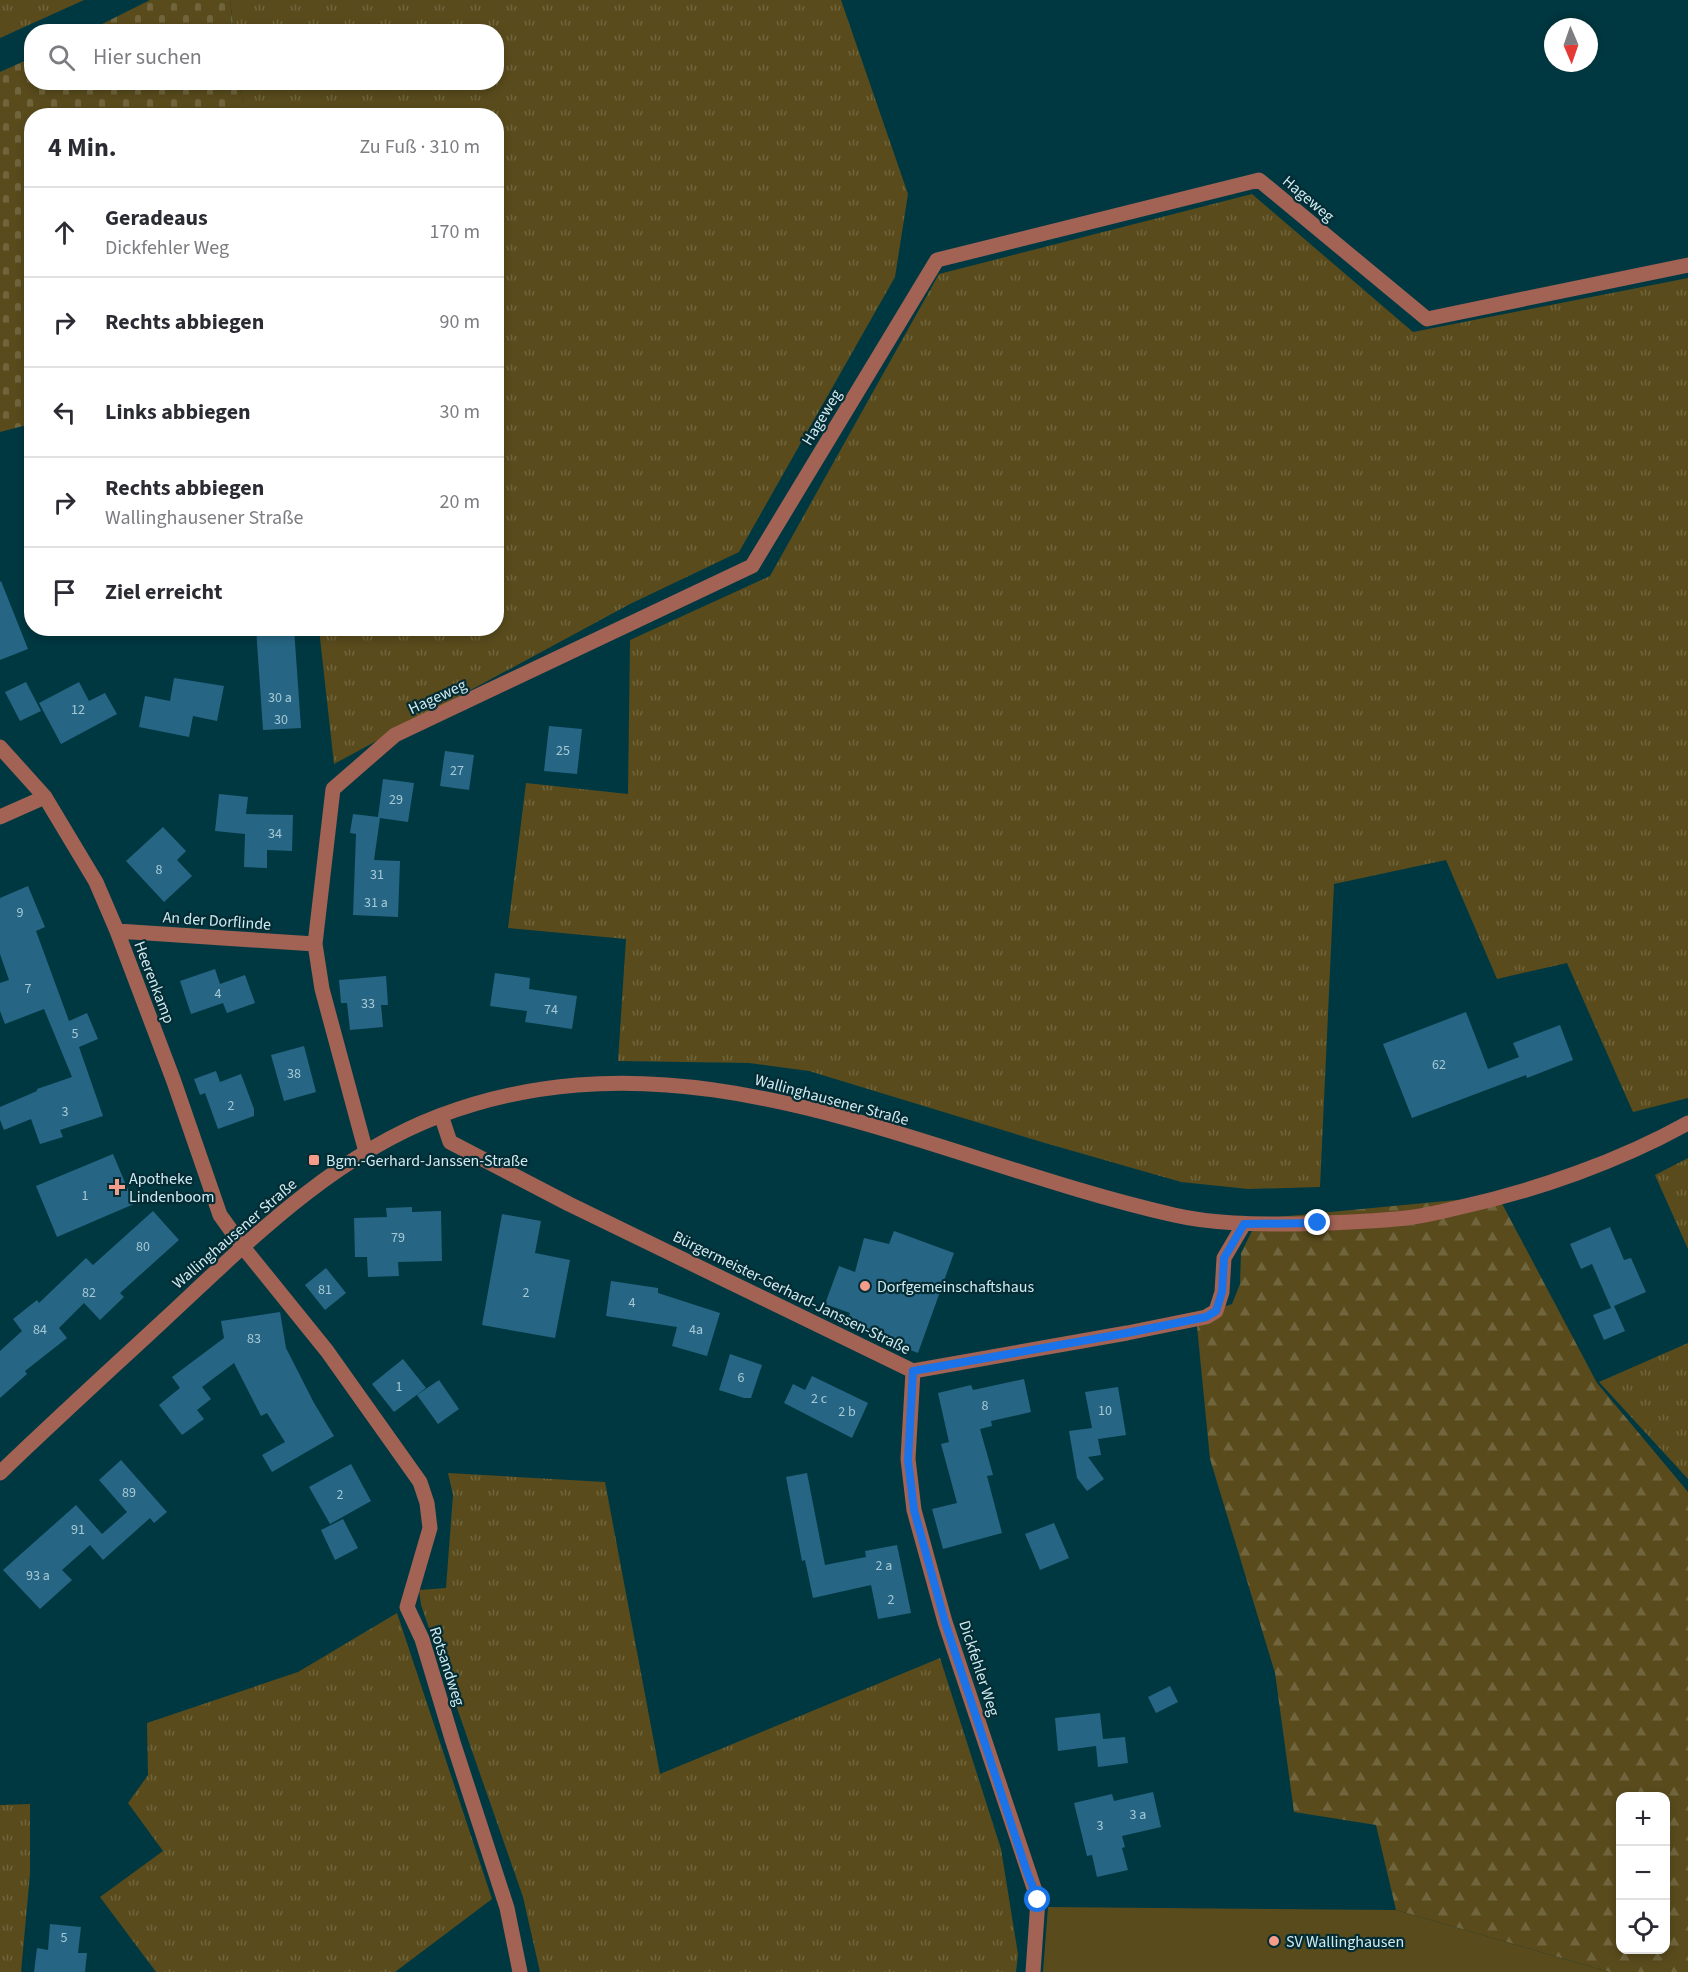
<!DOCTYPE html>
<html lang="de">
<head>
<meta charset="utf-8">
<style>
  :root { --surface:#fff; --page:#f7f7f7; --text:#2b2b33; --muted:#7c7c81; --line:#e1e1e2 }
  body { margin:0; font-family:"Source Sans 3",sans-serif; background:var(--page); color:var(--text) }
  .controls { position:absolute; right:18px; bottom:18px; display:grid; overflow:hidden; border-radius:12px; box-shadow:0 3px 9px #0003 }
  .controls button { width:54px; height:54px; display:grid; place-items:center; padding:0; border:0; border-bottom:2px solid var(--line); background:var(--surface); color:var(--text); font:30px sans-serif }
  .compass { position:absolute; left:1544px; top:18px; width:54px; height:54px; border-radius:50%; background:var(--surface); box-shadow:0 3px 9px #0003; rotate:178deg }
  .stop { position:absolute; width:18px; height:18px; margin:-14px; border:4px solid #1a73e8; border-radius:50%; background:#fff }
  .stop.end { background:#1a73e8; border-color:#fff; box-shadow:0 2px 6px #0008 }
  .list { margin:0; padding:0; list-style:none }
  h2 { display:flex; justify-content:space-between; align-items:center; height:78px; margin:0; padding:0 24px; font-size:26px }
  h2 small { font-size:20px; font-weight:400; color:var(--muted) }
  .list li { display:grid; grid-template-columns:39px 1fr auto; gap:18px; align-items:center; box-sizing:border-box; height:90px; padding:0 24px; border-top:2px solid var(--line) }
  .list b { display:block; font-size:22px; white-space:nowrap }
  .list p { margin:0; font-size:20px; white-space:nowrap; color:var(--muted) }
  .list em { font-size:20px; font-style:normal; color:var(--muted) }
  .icon { flex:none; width:33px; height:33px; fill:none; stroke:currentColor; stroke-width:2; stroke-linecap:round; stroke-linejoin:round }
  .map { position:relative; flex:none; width:1688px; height:1972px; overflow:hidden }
  .search { position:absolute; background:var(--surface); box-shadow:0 3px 9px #0003; left:24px; top:24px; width:480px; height:66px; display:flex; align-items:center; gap:15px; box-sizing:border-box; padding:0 21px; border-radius:24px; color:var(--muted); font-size:22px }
  .panel { position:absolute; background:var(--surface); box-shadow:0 3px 9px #0003; left:24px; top:108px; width:480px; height:528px; border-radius:24px }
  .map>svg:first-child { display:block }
  .grass { fill:url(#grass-tufts) }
  .forest { fill:url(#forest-firs); fill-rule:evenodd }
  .cemetery { fill:url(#cemetery-stones) }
  .park { fill:#594b1c }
  .building { fill:#266684 }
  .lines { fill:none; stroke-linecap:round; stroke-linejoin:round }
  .minor { stroke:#a26254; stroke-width:15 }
  .route { stroke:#1a73e8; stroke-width:8 }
  .poi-dot { fill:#f49d8b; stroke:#032c34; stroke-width:2 }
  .labels { text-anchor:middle; stroke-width:4.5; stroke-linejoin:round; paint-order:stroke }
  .number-label { font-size:14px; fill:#a6c9d5 }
  .street-label { font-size:16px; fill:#d1eaf0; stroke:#032c34 }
  .poi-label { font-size:16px; fill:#d1eaf0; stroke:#032c34; text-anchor:start }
</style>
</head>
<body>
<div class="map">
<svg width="1688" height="1972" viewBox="0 0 1688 1972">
  <defs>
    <pattern id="grass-tufts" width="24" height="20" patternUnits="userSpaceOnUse" patternTransform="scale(1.5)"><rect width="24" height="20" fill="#594b1c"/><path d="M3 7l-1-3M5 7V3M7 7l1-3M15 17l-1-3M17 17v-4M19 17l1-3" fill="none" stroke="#70653d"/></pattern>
    <pattern id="forest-firs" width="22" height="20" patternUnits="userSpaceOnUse" patternTransform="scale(1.5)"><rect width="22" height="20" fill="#594b1c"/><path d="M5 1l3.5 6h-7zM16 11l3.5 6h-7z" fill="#70653d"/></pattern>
    <pattern id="cemetery-stones" width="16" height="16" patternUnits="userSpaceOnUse" patternTransform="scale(1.5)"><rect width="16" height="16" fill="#594b1c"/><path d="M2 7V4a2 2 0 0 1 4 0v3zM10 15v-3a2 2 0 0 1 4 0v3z" fill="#70653d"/></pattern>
  </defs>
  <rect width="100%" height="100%" fill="#003841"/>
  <!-- grass -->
  <path class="grass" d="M 0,0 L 84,0 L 0,38 Z
    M 230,0 L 841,0 L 908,194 L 895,277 L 739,552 L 630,604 L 334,764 L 319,629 L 496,628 L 496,116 L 245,115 L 240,83 L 496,82 L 496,32 L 234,31 Z
    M 1252,194 L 1413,332 L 1688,278 L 1688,1098 L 1633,1112 L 1567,963 L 1497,979 L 1446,860 L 1334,884 L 1320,1187 L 1248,1189 L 1181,1182 L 1045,1143 L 809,1071 L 749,1063 L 618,1061 L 626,939 L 508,928 L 526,783 L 628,794 L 630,640 L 770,576 L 939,274 Z
    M 1688,1158 L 1688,1249 L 1655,1175 Z
    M 1688,1343 L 1688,1479 L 1599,1382 Z
    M 448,1473 L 605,1482 L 660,1774 L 940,1658 L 1001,1849 L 1018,1954 L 1016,1972 L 540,1972 L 523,1897 L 421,1605 L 419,1590 L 446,1588 L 453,1495 Z
    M 397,1613 L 492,1899 L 395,1972 L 156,1972 L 100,1897 L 163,1851 L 128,1803 L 148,1775 L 147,1723 L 298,1672 Z
    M 30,1804 L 30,1874 L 21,1972 L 0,1972 L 0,1805 Z"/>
  <!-- forest -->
  <path class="forest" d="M 1498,1196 L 1597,1383 L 1688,1492 L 1688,1972 L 1609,1972 L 1396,1910 L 1376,1825 L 1294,1812 L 1275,1673 L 1210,1459 L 1196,1316 L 1232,1304 L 1240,1284 L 1241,1253 L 1258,1219 ZM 1620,1796 L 1666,1796 L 1666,1950 L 1620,1950 Z"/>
  <!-- cemetery -->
  <path class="cemetery" d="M 150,0 L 230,0 L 234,31 L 88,31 Z
    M 31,58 L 32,82 L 240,83 L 245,115 L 32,116 L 31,424 L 0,432 L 0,72 Z"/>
  <!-- park -->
  <path class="park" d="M 1048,1907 L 1396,1910 L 1609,1972 L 1043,1972 Z"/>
  <!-- building -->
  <path class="building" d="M 1,581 L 28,649 L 0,660 L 0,582 Z
    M 256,628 L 294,628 L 301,728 L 263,730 Z
    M 174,678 L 224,686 L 217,721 L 193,716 L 189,737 L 139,727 L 145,696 L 170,701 Z
    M 26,682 L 41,711 L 20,721 L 5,692 Z
    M 79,682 L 89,701 L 105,693 L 117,714 L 61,744 L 39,703 Z
    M 549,726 L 582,729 L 577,774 L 544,771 Z
    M 445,751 L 474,755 L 469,790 L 440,786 Z
    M 383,779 L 414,783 L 408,822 L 380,818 L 374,860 L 400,861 L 398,917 L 353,915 L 356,834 L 350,833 L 353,814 L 378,817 Z
    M 219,794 L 248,797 L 246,814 L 293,815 L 292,851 L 267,850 L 267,868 L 244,867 L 245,834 L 215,831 Z
    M 163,827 L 186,851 L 177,860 L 192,876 L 164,902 L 126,861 Z
    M 28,886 L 45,927 L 36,931 L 69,1021 L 87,1013 L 98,1039 L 79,1047 L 103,1116 L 60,1130 L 63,1137 L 40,1144 L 31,1119 L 4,1130 L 0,1120 L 0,1107 L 37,1091 L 37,1089 L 72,1077 L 44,1009 L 5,1024 L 0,1011 L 0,983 L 9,980 L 0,954 L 0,898 Z
    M 215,969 L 220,984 L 245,975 L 255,1003 L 227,1013 L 223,1003 L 191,1014 L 180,981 Z
    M 495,973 L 530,978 L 529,989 L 577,996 L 572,1029 L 525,1022 L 527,1011 L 490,1006 Z
    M 386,976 L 388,1005 L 381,1005 L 383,1027 L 350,1030 L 347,1003 L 341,1003 L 339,980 Z
    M 1466,1012 L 1488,1069 L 1519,1057 L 1513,1043 L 1560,1025 L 1573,1060 L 1527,1078 L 1526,1075 L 1412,1118 L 1383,1044 Z
    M 304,1046 L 316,1092 L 284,1101 L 271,1055 Z
    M 216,1071 L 220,1082 L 241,1074 L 254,1109 L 254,1116 L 218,1129 L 205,1093 L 200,1095 L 194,1079 Z
    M 113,1154 L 134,1204 L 57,1237 L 36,1186 Z
    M 412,1207 L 412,1212 L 441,1211 L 442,1261 L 398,1262 L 399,1276 L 368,1277 L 367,1257 L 355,1257 L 354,1218 L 387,1217 L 386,1208 Z
    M 153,1211 L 179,1240 L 120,1293 L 124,1297 L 100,1320 L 84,1303 L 59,1328 L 67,1338 L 25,1371 L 27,1374 L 0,1398 L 0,1351 L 22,1331 L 13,1319 L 37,1300 L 39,1303 L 86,1258 L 93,1265 Z
    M 502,1214 L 541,1221 L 535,1253 L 570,1260 L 555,1338 L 482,1325 Z
    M 1610,1227 L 1624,1260 L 1631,1258 L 1646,1292 L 1614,1306 L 1625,1331 L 1604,1340 L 1593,1315 L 1611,1308 L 1592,1264 L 1581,1269 L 1570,1244 Z
    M 894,1231 L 954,1253 L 918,1353 L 846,1326 L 850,1313 L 825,1304 L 839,1266 L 855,1272 L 864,1238 L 889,1244 Z
    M 326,1268 L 346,1293 L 325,1310 L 305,1285 Z
    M 611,1281 L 658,1288 L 658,1293 L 720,1313 L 707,1356 L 672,1346 L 677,1327 L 606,1316 Z
    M 280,1312 L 286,1348 L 314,1403 L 334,1436 L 272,1472 L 262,1455 L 285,1442 L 267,1413 L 261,1416 L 234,1363 L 202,1387 L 211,1399 L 197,1410 L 204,1419 L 182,1435 L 159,1405 L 180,1388 L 172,1377 L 224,1338 L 221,1321 Z
    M 730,1354 L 762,1365 L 751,1398 L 744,1398 L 719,1390 Z
    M 403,1359 L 426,1388 L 394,1412 L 372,1384 Z
    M 812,1376 L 868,1403 L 852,1438 L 784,1403 L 793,1384 L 805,1390 Z
    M 1024,1379 L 1031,1412 L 991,1421 L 992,1426 L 980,1429 L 993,1475 L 987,1476 L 1002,1533 L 943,1549 L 932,1509 L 957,1503 L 941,1444 L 949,1442 L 938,1393 L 971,1385 L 973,1390 Z
    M 439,1380 L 459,1409 L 438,1424 L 417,1395 Z
    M 1118,1387 L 1126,1435 L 1098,1439 L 1101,1455 L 1088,1457 L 1104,1479 L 1087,1491 L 1077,1478 L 1069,1431 L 1092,1428 L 1085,1392 Z
    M 121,1460 L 167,1512 L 154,1523 L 150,1518 L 103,1560 L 90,1545 L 62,1570 L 72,1580 L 40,1609 L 3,1570 L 76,1505 L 102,1534 L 127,1512 L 99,1480 Z
    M 351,1464 L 371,1501 L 330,1524 L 309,1487 Z
    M 807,1473 L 825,1565 L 866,1557 L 865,1551 L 897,1545 L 911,1613 L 878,1619 L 871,1585 L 813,1598 L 805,1560 L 802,1561 L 786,1477 Z
    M 343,1519 L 358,1548 L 335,1560 L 321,1530 Z
    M 1054,1523 L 1069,1558 L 1040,1570 L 1025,1534 Z
    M 1170,1686 L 1178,1702 L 1156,1713 L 1148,1697 Z
    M 1100,1713 L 1103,1739 L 1125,1737 L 1128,1763 L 1098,1767 L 1096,1746 L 1058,1751 L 1055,1718 Z
    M 1153,1792 L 1161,1827 L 1122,1836 L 1125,1847 L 1122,1848 L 1128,1870 L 1097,1877 L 1092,1855 L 1087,1856 L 1074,1803 L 1112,1794 L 1114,1801 Z
    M 50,1924 L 81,1927 L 78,1953 L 87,1953 L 85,1972 L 34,1972 L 37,1948 L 48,1950 Z"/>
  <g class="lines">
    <!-- minor -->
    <path class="minor" d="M 0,747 L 45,797 L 96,882 L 117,931 L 173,1079 L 220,1215 L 243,1247 L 327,1351 L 420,1482 L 427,1503 L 430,1528 L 407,1607 L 422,1639 L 453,1742 L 507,1908 L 520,1972
      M 0,817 L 45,797
      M 117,931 L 315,944
      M 441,1115 L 450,1142 L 569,1204 L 913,1371 L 1127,1333 L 1206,1317 L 1216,1311 L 1222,1292 L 1224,1258 L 1244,1224
      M 366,1152 L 322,989 L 315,944 L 333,789 L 395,735 L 752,566 L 937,260 L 1259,180 L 1427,319 L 1688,265
      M 913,1371 L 908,1459 L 914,1510 L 945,1622 L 1038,1900 L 1033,1972
      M 0,1473 C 54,1421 109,1371 164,1320 C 247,1243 331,1157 439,1116 C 692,1020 931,1160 1174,1215 C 1213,1224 1254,1224 1295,1224 C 1332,1223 1369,1222 1406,1218 C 1425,1216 1443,1211 1461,1207 C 1537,1190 1620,1161 1688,1123"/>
  </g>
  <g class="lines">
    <!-- route -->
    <path class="route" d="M 1038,1900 L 1027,1872 L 945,1622 L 914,1510 L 908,1460 L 913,1371 L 1127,1333 L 1206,1317 L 1216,1311 L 1222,1292 L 1224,1258 L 1244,1224 L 1318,1223"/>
  </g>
  <!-- markers -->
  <g class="poi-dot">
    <rect x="308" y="1154" width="12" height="12" rx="3"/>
    <path d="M114 1178h6v6h6v6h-6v6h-6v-6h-6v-6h6z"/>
    <circle cx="865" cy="1286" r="6"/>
    <circle cx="1274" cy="1941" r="6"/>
  </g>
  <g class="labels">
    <!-- number labels -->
    <g class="number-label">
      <text x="280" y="702">30 a</text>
      <text x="78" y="714">12</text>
      <text x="281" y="724">30</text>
      <text x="563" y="755">25</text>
      <text x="457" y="775">27</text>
      <text x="396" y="804">29</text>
      <text x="275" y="838">34</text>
      <text x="159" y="874">8</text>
      <text x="377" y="879">31</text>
      <text x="376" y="907">31 a</text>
      <text x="20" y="917">9</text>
      <text x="28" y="993">7</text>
      <text x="218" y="998">4</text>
      <text x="368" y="1008">33</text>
      <text x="551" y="1014">74</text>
      <text x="75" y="1038">5</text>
      <text x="1439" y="1069">62</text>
      <text x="294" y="1078">38</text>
      <text x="231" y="1110">2</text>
      <text x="65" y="1116">3</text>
      <text x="85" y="1200">1</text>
      <text x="398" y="1242">79</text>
      <text x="143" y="1251">80</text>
      <text x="325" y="1294">81</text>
      <text x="89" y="1297">82</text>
      <text x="526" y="1297">2</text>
      <text x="632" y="1307">4</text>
      <text x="40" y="1334">84</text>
      <text x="696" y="1334">4a</text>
      <text x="254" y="1343">83</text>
      <text x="741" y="1382">6</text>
      <text x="399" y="1391">1</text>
      <text x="819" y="1403">2 c</text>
      <text x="985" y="1410">8</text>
      <text x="1105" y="1415">10</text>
      <text x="847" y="1416">2 b</text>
      <text x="129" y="1497">89</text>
      <text x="340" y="1499">2</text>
      <text x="78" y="1534">91</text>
      <text x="884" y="1570">2 a</text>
      <text x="38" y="1580">93 a</text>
      <text x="891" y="1604">2</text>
      <text x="1138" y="1819">3 a</text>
      <text x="1100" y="1830">3</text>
      <text x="64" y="1942">5</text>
    </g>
    <!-- street labels -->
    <g class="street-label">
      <text transform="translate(1309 198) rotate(40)" y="6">Hageweg</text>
      <text transform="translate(821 417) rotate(-59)" y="6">Hageweg</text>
      <text transform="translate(437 696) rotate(-25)" y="6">Hageweg</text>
      <text transform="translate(217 920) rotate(4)" y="6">An der Dorflinde</text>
      <text transform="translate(155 982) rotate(69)" y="6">Heerenkamp</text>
      <text transform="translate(832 1099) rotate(15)" y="6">Wallinghausener Straße</text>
      <text transform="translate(234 1233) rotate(-41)" y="6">Wallinghausener Straße</text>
      <text transform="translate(792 1292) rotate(26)" y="6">Bürgermeister-Gerhard-Janssen-Straße</text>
      <text transform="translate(448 1666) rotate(72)" y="6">Rotsandweg</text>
      <text transform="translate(980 1668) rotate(72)" y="6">Dickfehler Weg</text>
    </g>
    <!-- poi labels -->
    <g class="poi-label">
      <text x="326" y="1166">Bgm.-Gerhard-Janssen-Straße</text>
      <text x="129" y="1184">Apotheke<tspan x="129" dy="18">Lindenboom</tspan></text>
      <text x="877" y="1292">Dorfgemeinschaftshaus</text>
      <text x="1286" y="1947">SV Wallinghausen</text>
    </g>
  </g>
</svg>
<div class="controls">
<button>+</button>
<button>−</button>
<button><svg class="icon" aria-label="locate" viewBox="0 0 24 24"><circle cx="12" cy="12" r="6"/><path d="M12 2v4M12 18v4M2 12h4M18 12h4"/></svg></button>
</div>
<svg class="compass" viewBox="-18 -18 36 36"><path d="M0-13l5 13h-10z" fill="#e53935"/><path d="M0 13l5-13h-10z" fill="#7c7c81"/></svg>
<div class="stop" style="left:1038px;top:1900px"></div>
<div class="stop end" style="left:1318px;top:1223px"></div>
<div class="search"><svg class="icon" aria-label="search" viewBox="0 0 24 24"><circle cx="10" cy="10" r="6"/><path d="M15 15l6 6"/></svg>Hier suchen</div>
<section class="panel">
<h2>4 Min.<small>Zu Fuß · 310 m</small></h2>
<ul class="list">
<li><svg class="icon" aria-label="ahead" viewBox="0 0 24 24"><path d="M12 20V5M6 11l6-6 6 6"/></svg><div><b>Geradeaus</b><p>Dickfehler Weg</p></div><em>170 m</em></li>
<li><svg class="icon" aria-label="right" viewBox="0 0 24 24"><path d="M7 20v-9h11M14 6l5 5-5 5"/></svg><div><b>Rechts abbiegen</b></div><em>90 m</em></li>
<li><svg class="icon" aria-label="left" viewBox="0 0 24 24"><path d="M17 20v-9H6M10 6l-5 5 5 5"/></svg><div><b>Links abbiegen</b></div><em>30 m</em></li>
<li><svg class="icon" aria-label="right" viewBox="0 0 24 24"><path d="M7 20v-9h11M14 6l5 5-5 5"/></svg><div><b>Rechts abbiegen</b><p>Wallinghausener Straße</p></div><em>20 m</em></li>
<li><svg class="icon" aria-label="arrive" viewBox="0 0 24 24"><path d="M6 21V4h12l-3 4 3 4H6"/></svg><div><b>Ziel erreicht</b></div></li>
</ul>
</section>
</div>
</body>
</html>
